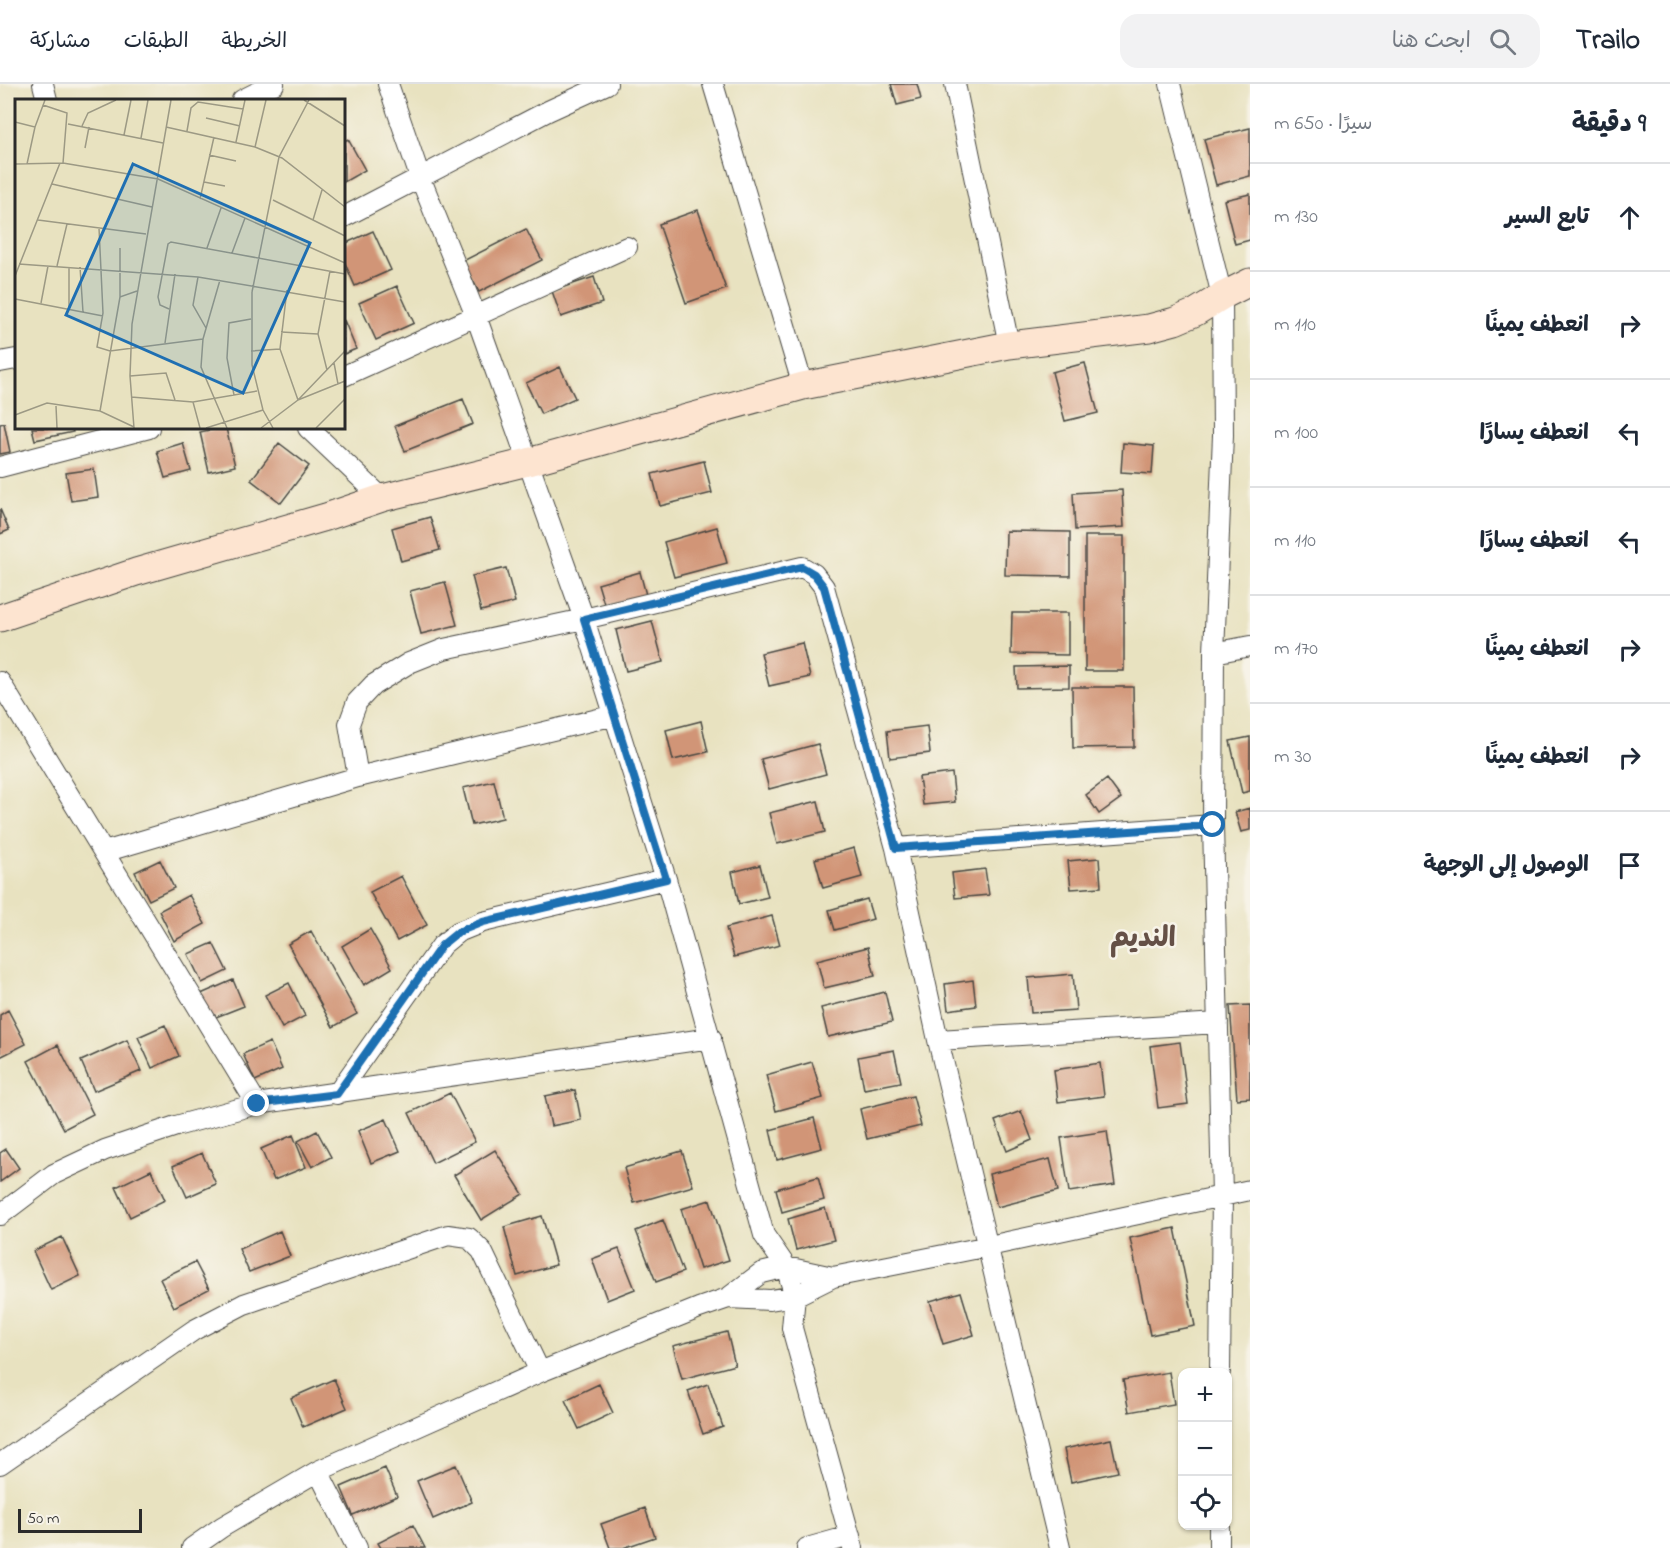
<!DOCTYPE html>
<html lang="ar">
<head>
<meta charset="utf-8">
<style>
  :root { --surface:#fff; --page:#f2f2f3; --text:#1f2937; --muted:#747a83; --line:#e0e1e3 }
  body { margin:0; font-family:"Indie Flower","Playpen Sans Arabic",sans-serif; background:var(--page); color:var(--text); direction:rtl }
  .controls { position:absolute; right:18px; bottom:18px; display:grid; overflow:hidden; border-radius:12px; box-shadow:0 2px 4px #0004 }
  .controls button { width:54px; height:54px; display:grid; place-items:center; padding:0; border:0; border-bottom:2px solid var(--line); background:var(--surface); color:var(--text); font:30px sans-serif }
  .scale { position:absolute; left:18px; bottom:15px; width:124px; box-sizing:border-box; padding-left:6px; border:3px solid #2b2b2b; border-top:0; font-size:16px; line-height:21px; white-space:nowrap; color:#2b2b2b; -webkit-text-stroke:4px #f7f3e8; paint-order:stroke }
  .stop { position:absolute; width:18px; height:18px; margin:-14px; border:4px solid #1f6fb2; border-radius:50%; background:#fff }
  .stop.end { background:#1f6fb2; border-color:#fff; box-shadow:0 2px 6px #0008 }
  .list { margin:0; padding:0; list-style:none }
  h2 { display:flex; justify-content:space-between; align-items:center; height:78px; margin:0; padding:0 24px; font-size:26px }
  h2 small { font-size:20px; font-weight:400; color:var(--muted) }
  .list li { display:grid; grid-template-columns:39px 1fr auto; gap:18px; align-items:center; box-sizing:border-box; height:108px; padding:0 24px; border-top:2px solid var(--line) }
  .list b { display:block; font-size:22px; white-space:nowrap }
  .list em { font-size:20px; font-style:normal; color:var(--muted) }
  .icon { flex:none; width:33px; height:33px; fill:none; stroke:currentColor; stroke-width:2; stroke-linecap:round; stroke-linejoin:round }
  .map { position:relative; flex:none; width:1250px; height:1464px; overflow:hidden; direction:ltr }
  header { display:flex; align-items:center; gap:36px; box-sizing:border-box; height:84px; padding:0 30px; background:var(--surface); border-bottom:2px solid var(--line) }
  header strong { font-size:28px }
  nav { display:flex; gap:33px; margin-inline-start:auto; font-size:21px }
  .search { width:420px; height:54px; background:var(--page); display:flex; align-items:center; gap:15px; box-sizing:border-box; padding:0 21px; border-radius:18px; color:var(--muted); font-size:22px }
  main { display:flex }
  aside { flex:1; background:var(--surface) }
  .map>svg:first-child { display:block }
  .building { fill:#d19577 }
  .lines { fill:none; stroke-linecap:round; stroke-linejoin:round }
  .minor-casing { stroke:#474641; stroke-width:22 }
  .secondary-casing { stroke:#474641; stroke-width:29 }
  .minor { stroke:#fff; stroke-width:20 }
  .secondary { stroke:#fde4d0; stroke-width:27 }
  .route { stroke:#1f6fb2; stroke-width:8 }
  .labels { text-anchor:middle; stroke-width:5; stroke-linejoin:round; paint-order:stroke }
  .neighbourhood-label { font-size:28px; font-weight:bold; fill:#655046; stroke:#f7f3e8 }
  .inset-road { fill:none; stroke:#9c9984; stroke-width:1.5 }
  .view { fill:#1f6fb2; fill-opacity:0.15; stroke:#1f6fb2; stroke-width:3 }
  .inset-edge { fill:none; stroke:#2b2b2b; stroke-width:3 }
</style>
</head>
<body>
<header>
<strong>Trailo</strong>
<div class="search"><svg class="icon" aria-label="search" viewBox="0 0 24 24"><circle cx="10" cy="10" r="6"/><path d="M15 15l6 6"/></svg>ابحث هنا</div>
<nav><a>الخريطة</a><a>الطبقات</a><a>مشاركة</a></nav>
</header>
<main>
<aside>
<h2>9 دقيقة<small>سيرًا · 650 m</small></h2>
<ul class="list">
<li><svg class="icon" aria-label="ahead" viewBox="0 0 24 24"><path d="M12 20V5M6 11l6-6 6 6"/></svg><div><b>تابع السير</b></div><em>130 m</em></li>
<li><svg class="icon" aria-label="right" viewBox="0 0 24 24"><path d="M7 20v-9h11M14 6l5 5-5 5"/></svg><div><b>انعطف يمينًا</b></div><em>110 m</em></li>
<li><svg class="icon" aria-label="left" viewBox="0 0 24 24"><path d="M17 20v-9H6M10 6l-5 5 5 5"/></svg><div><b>انعطف يسارًا</b></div><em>100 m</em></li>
<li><svg class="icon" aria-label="left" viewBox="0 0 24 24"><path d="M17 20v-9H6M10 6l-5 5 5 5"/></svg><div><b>انعطف يسارًا</b></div><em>110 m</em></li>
<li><svg class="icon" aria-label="right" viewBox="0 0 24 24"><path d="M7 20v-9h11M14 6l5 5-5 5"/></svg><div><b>انعطف يمينًا</b></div><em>170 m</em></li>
<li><svg class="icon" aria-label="right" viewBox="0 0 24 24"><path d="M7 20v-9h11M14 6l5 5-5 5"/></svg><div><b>انعطف يمينًا</b></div><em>30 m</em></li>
<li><svg class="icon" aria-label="arrive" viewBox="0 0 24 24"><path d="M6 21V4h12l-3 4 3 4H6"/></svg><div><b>الوصول إلى الوجهة</b></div></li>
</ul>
</aside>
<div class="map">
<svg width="1250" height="1464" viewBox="0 0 1250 1464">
  <rect width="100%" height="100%" fill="#f7f3e8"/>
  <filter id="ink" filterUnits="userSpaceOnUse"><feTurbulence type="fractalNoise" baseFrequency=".0167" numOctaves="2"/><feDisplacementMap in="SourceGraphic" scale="12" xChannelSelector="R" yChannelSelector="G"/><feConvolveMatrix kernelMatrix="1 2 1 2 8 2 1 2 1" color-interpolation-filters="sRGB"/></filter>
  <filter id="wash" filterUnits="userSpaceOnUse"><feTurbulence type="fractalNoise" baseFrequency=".008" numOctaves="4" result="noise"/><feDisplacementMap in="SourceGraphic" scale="24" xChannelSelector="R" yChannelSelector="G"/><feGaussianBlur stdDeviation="1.35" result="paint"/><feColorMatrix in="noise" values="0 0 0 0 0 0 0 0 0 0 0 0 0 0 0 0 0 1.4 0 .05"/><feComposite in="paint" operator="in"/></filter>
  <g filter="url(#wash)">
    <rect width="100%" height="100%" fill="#e8e2c0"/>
    <g id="blocks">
      <!-- building -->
      <path class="building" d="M 891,0 L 917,0 L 921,15 L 897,21 Z
        M 1250,44 L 1250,92 L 1216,101 L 1204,55 Z
        M 348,55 L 365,86 L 344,98 L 344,57 Z
        M 1250,110 L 1250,156 L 1235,160 L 1224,116 Z
        M 698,126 L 726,205 L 686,219 L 659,140 Z
        M 526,145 L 542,176 L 479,208 L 463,177 Z
        M 373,147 L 391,186 L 355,202 L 344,177 L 344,160 Z
        M 594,193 L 602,219 L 561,233 L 552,207 Z
        M 397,202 L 414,239 L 376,256 L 359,219 Z
        M 344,236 L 356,265 L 344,270 Z
        M 1085,279 L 1098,329 L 1065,337 L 1052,288 Z
        M 560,283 L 575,314 L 541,330 L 526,299 Z
        M 463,315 L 473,340 L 405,367 L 395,342 Z
        M 4,339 L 10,368 L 0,370 L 0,340 Z
        M 32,344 L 72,344 L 73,348 L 35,356 Z
        M 219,344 L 226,344 L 235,382 L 209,388 L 200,348 Z
        M 183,359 L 191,387 L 165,394 L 157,367 Z
        M 279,359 L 309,382 L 281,419 L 251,396 Z
        M 1123,359 L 1154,362 L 1152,390 L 1121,388 Z
        M 704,377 L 712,409 L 660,422 L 652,390 Z
        M 94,385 L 98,413 L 71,417 L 66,389 Z
        M 1122,406 L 1124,443 L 1075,446 L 1073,409 Z
        M 0,425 L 9,446 L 0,450 Z
        M 430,433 L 440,466 L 401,477 L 392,444 Z
        M 717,443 L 727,479 L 674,493 L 664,458 Z
        M 1006,447 L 1070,448 L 1070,492 L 1005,491 Z
        M 1085,452 L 1124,452 L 1124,587 L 1085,587 Z
        M 506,484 L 515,518 L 481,527 L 472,492 Z
        M 640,488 L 646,511 L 605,523 L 598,500 Z
        M 445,498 L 457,541 L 421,550 L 410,507 Z
        M 1012,529 L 1068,529 L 1068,571 L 1011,570 Z
        M 652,537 L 663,578 L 626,587 L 616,546 Z
        M 802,559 L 810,593 L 769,602 L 761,569 Z
        M 1069,582 L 1069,603 L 1017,604 L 1016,583 Z
        M 1072,603 L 1133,603 L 1134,663 L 1073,664 Z
        M 701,637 L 708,668 L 673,676 L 666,646 Z
        M 927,642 L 930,669 L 890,674 L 887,647 Z
        M 1250,653 L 1250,707 L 1242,709 L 1230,657 Z
        M 818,660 L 826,690 L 769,705 L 761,675 Z
        M 952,689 L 955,718 L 923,721 L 919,693 Z
        M 1107,695 L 1121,714 L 1099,730 L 1086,711 Z
        M 494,697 L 503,734 L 472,741 L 463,704 Z
        M 818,717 L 825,748 L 777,760 L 769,729 Z
        M 1250,724 L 1250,746 L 1241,748 L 1235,728 Z
        M 854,764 L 862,793 L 823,804 L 815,775 Z
        M 1099,774 L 1101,803 L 1071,805 L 1068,777 Z
        M 160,776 L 174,804 L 149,816 L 135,788 Z
        M 760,781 L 768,813 L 739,820 L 732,788 Z
        M 985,785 L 989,811 L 955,814 L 952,789 Z
        M 401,792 L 427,841 L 397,857 L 370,808 Z
        M 189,811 L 205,840 L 174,857 L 159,827 Z
        M 867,815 L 873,835 L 835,846 L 829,826 Z
        M 772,832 L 780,861 L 734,873 L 726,844 Z
        M 370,845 L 392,884 L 364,901 L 342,862 Z
        M 311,847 L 357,930 L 333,943 L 288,860 Z
        M 213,859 L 227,887 L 202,899 L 188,870 Z
        M 868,863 L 875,892 L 824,904 L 817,876 Z
        M 1073,890 L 1076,926 L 1031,929 L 1028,894 Z
        M 233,896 L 244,922 L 211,935 L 201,910 Z
        M 973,896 L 976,922 L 948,926 L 945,900 Z
        M 289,899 L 305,932 L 282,944 L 265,911 Z
        M 885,908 L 892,938 L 828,953 L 821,924 Z
        M 1250,921 L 1250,1014 L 1237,1015 L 1230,922 Z
        M 8,926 L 26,960 L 0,973 L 0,931 Z
        M 165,941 L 179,972 L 152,984 L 138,953 Z
        M 127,956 L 141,987 L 94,1007 L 81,977 Z
        M 270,958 L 282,985 L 255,997 L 243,970 Z
        M 1180,958 L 1188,1020 L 1158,1024 L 1150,962 Z
        M 58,961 L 93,1030 L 64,1045 L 28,977 Z
        M 894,966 L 901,998 L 864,1005 L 858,973 Z
        M 812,978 L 823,1014 L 776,1027 L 766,991 Z
        M 1100,979 L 1104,1012 L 1058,1018 L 1054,986 Z
        M 575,1006 L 581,1036 L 551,1042 L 545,1012 Z
        M 450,1009 L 475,1058 L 433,1079 L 409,1029 Z
        M 913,1012 L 921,1042 L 867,1055 L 860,1025 Z
        M 1021,1027 L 1032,1056 L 1007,1067 L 995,1037 Z
        M 814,1034 L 822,1064 L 777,1076 L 770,1046 Z
        M 386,1035 L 400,1067 L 371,1079 L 358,1047 Z
        M 317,1047 L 331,1073 L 312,1083 L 298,1057 Z
        M 1107,1047 L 1115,1101 L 1069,1108 L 1061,1054 Z
        M 293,1051 L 306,1083 L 274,1096 L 261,1065 Z
        M 6,1065 L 19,1084 L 0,1098 L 0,1069 Z
        M 495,1066 L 523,1110 L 481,1136 L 454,1091 Z
        M 682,1067 L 693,1102 L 634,1119 L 624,1084 Z
        M 202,1069 L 216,1100 L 187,1113 L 173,1082 Z
        M 1050,1075 L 1058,1107 L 997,1123 L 989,1090 Z
        M 151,1086 L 165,1116 L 130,1133 L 116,1103 Z
        M 818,1093 L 824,1116 L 782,1128 L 776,1105 Z
        M 710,1116 L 729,1176 L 700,1185 L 681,1125 Z
        M 825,1124 L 834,1156 L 796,1166 L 788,1135 Z
        M 542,1132 L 556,1181 L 517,1192 L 504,1143 Z
        M 663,1136 L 683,1188 L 656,1198 L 636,1147 Z
        M 1175,1144 L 1195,1242 L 1150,1251 L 1130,1154 Z
        M 280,1147 L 290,1172 L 249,1188 L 239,1165 Z
        M 62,1153 L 80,1192 L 51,1206 L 33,1167 Z
        M 619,1165 L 635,1205 L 607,1216 L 592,1175 Z
        M 195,1178 L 209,1205 L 174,1223 L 160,1195 Z
        M 961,1208 L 974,1251 L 943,1260 L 930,1217 Z
        M 727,1248 L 735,1281 L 682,1295 L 673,1262 Z
        M 1169,1288 L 1174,1320 L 1129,1328 L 1123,1296 Z
        M 334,1295 L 347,1324 L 303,1343 L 291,1314 Z
        M 599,1300 L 613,1329 L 579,1345 L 565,1316 Z
        M 708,1300 L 723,1343 L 703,1350 L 688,1307 Z
        M 1111,1355 L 1118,1388 L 1071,1398 L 1064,1365 Z
        M 456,1381 L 472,1418 L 433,1435 L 417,1397 Z
        M 385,1384 L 397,1412 L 353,1431 L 341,1403 Z
        M 645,1424 L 655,1453 L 623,1464 L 610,1464 L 601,1440 Z
        M 413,1441 L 425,1464 L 381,1464 L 378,1459 Z"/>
    </g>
  </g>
  <g filter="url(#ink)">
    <use href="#blocks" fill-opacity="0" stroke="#474641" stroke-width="1.5"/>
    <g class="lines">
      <defs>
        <path id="minor" d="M 43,0 L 47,16
          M 388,0 L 420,93 L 476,232 L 584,535 L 666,795 L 764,1151 L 786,1183 L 795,1212 L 792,1244 L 853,1464
          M 713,0 L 803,302
          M 955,0 L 1009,261
          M 1170,0 L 1222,212 L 1223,351 L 1214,569 L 1213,741 L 1222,1111 L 1220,1288
          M 242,16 L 274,0
          M 344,133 L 548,27 L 607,0
          M 0,278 L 16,275
          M 344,292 L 627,163
          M 308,344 L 382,414
          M 0,383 L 149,344
          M 1214,569 L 1250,562
          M 0,598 L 257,1020
          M 358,693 L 349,640 L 357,618 L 373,601 L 409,579 L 444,565 L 584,535 L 802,483 L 814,490 L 824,503 L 896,764 L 938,956 L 1060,1464
          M 896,764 L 1213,741
          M 104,768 L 358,693 L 615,631
          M 938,956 L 1218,939
          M 337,1010 L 442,861 L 458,848 L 483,838 L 666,795
          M 0,1131 L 54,1090 L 105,1066 L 176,1042 L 257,1020 L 711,954
          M 728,1214 L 770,1216 L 795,1212 L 833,1193 L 989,1162 L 1250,1106
          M 0,1380 L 194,1246 L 244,1220 L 448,1151 L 469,1154 L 482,1167 L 540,1288
          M 318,1387 L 357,1464
          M 192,1464 L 222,1443 L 318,1387 L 540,1288 L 699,1224 L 728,1214 L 761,1189 L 786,1183 L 833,1193
          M 807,1464 L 850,1452
          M 1219,1464 L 1219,1442"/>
        <path id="secondary" d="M 0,534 L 136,488 L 326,433 L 382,414 L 528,378 L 803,302 L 1009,261 L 1149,244 L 1175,237 L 1196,228 L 1222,212 L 1250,198"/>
      </defs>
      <!-- minor casing -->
      <use href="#minor" class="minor-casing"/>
      <!-- secondary casing -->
      <use href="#secondary" class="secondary-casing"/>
      <!-- minor -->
      <use href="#minor" class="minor"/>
      <!-- secondary -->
      <use href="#secondary" class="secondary"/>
    </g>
  </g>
  <g class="lines" filter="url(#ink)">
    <!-- route -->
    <path class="route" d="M 257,1020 L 337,1010 L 442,861 L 458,848 L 483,838 L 666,795 L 584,535 L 802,483 L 814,490 L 824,503 L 896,764 L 1213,741"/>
  </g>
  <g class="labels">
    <!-- neighbourhood labels -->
    <g class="neighbourhood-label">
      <text x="1143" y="862">النديم</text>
    </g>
  </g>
  <!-- overview -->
  <g transform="translate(15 15)">
    <rect width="330" height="330" fill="#e8e2c0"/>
    <path class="inset-road" d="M 289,1 L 330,27M 28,6 L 52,14 L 48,64M 191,19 L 225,27M 0,23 L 20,28 L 12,65M 53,25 L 148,44M 67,27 L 73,14 L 101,1M 20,28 L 30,1M 151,28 L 240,48 L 267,59 L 330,108M 172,32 L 176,9 L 183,3 L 228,10M 109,36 L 116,1M 126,39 L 133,1M 221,43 L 230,1M 240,48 L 251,1M 70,49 L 74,28M 194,56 L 221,62M 0,65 L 48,64 L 143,80 L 330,164M 189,83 L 210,87M 37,85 L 137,108M 185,100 L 199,38M 258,101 L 330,137M 23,121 L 131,135M 298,121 L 307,91M 84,129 L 88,214 L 82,248 L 95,252 L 188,240M 105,149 L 105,198 L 122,192M 192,149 L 206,109M 217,154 L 230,119M 4,165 L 183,178 L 330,203M 42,167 L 52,125M 54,168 L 54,211M 65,168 L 68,213M 0,177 L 45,64M 183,178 L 178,206 L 191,229M 205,181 L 188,240 L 186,268 L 212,329M 272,191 L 265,250 L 283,301 L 330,282M 237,193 L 264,58 L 294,1M 237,193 L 237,266 L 248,311 L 258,329M 0,200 L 88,217M 26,204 L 33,167M 154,210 L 145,206 L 143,198 L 153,145 L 156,143 L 330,175M 266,233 L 303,235M 150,244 L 160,175M 236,252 L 265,250M 319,264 L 323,285M 312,271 L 303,235 L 315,172M 115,277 L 151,274 L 160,301M 219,296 L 212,259 L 214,224 L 236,220M 116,298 L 178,303 L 242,292M 178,303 L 185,329M 41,307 L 42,329M 85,312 L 105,198M 0,316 L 32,304 L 85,312 L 119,328M 119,329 L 115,277 L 117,225 L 156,1M 191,329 L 248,311M 246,329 L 283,301 L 330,252M 301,329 L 330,300"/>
    <path class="view" d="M 118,65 L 295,144 L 228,294 L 51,216 Z"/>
    <rect width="330" height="330" class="inset-edge"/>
  </g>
</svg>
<div class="controls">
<button>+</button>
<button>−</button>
<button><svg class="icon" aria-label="locate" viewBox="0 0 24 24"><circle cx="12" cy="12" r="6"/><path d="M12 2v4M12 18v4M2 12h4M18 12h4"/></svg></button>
</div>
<div class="scale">50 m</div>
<div class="stop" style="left:1213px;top:741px"></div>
<div class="stop end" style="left:257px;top:1020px"></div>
</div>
</main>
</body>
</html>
